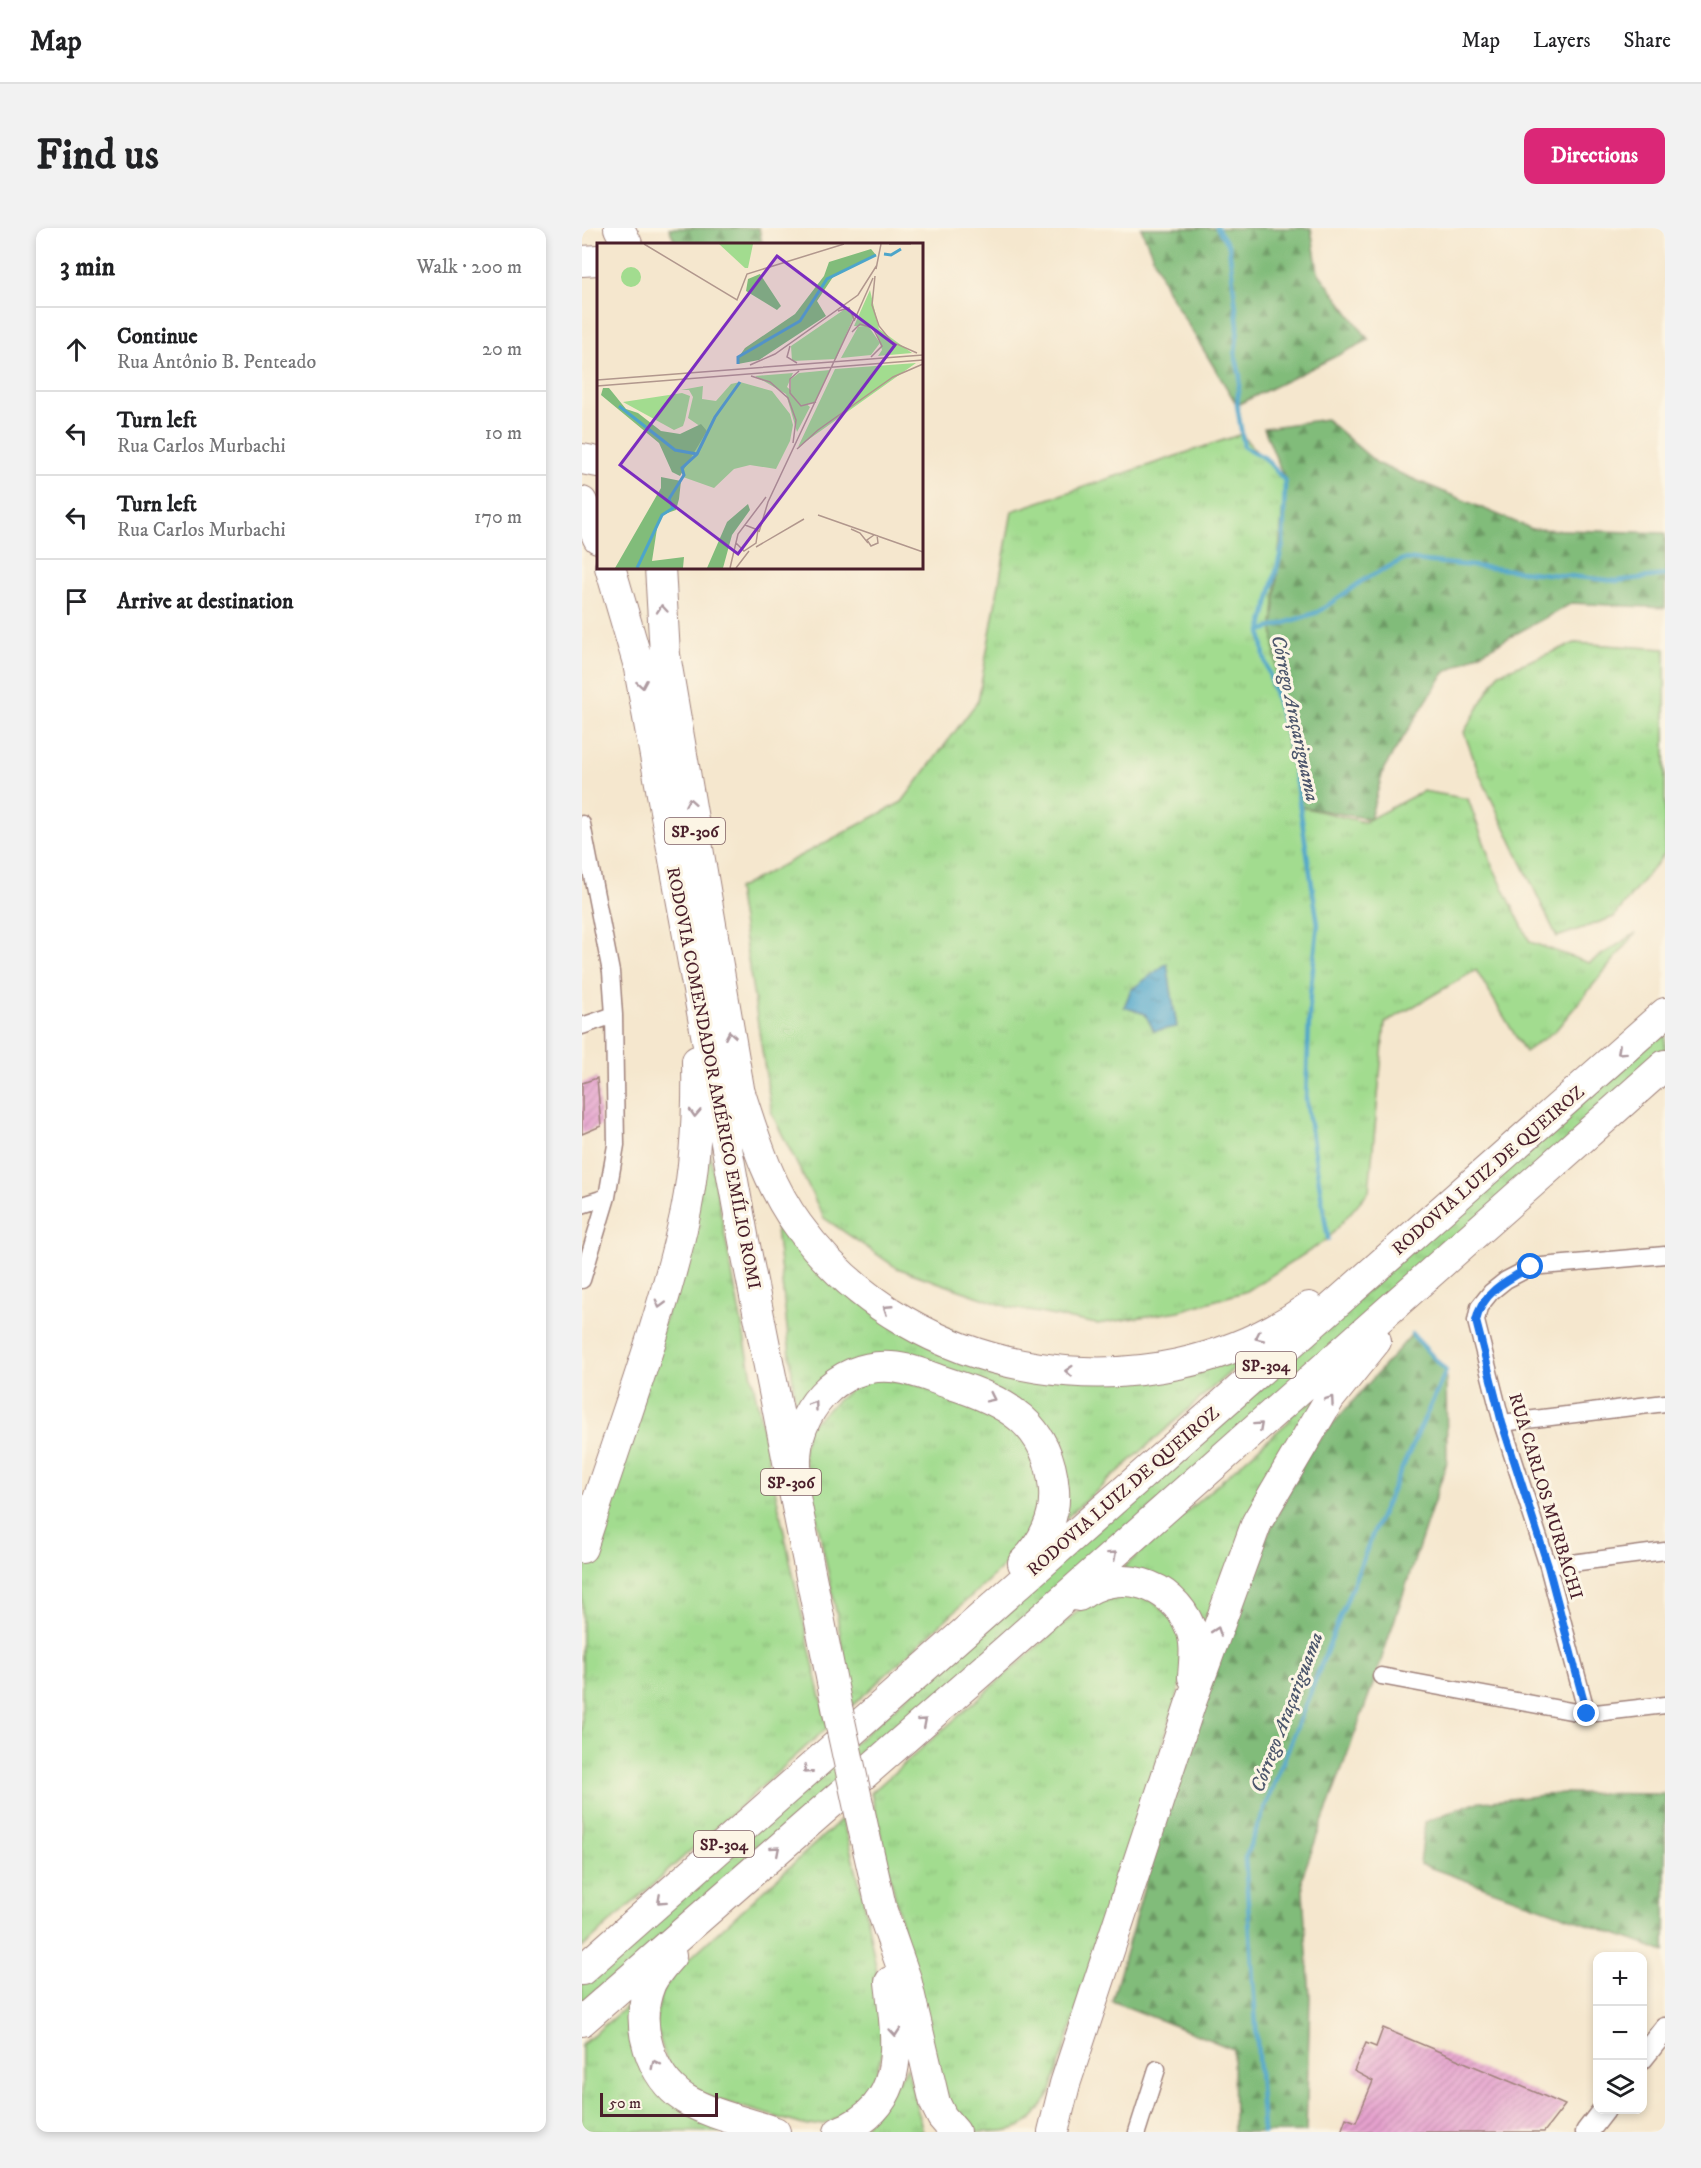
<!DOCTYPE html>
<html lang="en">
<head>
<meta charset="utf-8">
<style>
  :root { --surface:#fff; --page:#f2f2f2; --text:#202124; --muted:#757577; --line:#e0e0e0; --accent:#db2777 }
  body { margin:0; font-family:"IM FELL DW Pica",serif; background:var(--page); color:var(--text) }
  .controls { position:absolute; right:18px; bottom:18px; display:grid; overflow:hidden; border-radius:12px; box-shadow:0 3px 9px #0003 }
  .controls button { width:54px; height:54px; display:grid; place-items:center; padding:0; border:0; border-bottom:2px solid var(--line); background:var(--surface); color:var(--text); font:30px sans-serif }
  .scale { position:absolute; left:18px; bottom:15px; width:118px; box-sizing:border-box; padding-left:6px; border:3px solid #4a1f2b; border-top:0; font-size:16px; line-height:21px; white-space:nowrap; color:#4a1f2b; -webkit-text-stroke:4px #fcf5e5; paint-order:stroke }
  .stop { position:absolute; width:18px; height:18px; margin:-14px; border:4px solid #1a73e8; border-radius:50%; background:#fff }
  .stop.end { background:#1a73e8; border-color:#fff; box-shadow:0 2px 6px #0008 }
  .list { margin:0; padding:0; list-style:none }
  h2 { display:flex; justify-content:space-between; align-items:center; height:78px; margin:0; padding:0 24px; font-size:26px }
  h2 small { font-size:20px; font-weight:400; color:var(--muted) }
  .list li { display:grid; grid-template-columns:39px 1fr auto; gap:18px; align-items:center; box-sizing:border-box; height:84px; padding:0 24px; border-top:2px solid var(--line) }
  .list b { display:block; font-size:22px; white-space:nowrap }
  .list p { margin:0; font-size:20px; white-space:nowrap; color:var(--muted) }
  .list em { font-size:20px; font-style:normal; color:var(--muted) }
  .icon { flex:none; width:33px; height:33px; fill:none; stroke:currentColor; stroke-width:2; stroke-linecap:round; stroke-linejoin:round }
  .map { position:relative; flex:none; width:1083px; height:1904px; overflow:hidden; border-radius:12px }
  header { display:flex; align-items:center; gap:36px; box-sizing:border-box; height:84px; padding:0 30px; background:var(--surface); border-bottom:2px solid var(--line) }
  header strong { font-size:28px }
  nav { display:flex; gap:33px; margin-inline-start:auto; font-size:21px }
  .intro { display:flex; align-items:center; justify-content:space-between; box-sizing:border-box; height:144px; padding:0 36px }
  h1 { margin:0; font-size:42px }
  .button { padding:15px 27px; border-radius:12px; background:var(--accent); color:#fff; font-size:21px; font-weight:700 }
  main { display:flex; gap:36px; padding:0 36px }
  aside { flex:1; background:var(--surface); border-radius:12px; box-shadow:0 3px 9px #0003 }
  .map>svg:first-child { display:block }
  .grass { fill:url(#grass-tufts); stroke:#767e5d; stroke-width:1.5 }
  .forest { fill:url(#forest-firs); stroke:#666e52; stroke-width:1.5 }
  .water { fill:url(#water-ripples); stroke:#4c627a; stroke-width:1.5 }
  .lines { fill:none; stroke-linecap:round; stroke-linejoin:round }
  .stream { stroke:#4da5ca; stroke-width:4.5 }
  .building { fill:url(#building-hatch) }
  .street-casing { stroke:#a0837c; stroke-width:19 }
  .secondary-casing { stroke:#a0837c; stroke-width:25 }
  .highway-casing { stroke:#a0837c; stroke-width:32 }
  .street { stroke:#fff; stroke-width:16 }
  .secondary { stroke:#fff; stroke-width:22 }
  .highway { stroke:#fff; stroke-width:30 }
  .highway-bridge-casing { stroke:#a0837c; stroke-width:32; stroke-linecap:butt }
  .highway-bridge { stroke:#fff; stroke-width:30 }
  .oneway { stroke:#ae9aa0 }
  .route { stroke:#1a73e8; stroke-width:8 }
  .labels { text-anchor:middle; stroke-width:6; stroke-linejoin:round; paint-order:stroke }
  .shield { fill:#fcf5e5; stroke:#7f5f63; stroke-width:1.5 }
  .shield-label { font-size:16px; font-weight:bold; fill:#4a1f2b }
  .street-label { font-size:18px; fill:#4a1f2b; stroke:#fcf5e5 }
  .water-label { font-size:20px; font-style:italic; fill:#4b556b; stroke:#fcf5e5 }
  .inset-river { fill:none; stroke:#4da5ca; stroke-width:3 }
  .inset-road { fill:none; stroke:#b1978d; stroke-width:1.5 }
  .view { fill:#7b2cbf; fill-opacity:0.15; stroke:#7b2cbf; stroke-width:3 }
  .inset-edge { fill:none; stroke:#4a1f2b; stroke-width:3 }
</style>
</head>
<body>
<header>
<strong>Map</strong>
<nav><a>Map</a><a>Layers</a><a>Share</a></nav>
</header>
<div class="intro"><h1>Find us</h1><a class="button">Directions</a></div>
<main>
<aside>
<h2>3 min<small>Walk · 200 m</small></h2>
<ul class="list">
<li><svg class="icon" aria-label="ahead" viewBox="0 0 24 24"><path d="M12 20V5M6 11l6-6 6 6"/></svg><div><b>Continue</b><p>Rua Antônio B. Penteado</p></div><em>20 m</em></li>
<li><svg class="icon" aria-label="left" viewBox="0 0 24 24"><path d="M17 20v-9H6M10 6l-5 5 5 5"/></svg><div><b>Turn left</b><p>Rua Carlos Murbachi</p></div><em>10 m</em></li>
<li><svg class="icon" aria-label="left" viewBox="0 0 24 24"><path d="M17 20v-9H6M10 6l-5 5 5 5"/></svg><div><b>Turn left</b><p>Rua Carlos Murbachi</p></div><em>170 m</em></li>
<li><svg class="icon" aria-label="arrive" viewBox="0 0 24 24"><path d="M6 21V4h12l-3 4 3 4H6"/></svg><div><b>Arrive at destination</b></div></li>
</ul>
</aside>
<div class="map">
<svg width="1083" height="1904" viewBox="0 0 1083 1904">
  <defs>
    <pattern id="grass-tufts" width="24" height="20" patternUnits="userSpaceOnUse" patternTransform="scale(1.5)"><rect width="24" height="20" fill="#a2dc8f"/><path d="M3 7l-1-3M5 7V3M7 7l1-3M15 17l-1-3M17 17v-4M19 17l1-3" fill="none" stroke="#8dbc7c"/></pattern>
    <pattern id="forest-firs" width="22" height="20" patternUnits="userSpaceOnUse" patternTransform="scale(1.5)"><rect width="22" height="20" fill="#81bc7a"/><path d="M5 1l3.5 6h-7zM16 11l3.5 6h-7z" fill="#6c9864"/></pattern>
    <pattern id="water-ripples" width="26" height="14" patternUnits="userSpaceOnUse" patternTransform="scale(1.5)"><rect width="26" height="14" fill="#4da5ca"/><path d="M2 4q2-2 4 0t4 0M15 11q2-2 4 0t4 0" fill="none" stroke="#4286a4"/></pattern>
    <pattern id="building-hatch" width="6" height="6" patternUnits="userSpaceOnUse" patternTransform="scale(1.5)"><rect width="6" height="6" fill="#e5a1ce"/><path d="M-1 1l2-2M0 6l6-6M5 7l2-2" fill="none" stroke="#bc83a7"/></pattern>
  </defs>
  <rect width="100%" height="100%" fill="#fcf5e5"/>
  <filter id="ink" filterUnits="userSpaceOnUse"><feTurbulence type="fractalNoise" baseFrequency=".0167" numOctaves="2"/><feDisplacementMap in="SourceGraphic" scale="12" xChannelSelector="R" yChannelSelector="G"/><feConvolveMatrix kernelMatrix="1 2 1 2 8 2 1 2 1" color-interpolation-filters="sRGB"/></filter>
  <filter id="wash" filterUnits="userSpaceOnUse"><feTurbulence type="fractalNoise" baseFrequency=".008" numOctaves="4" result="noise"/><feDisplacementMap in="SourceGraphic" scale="24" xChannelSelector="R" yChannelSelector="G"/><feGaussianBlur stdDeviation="1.35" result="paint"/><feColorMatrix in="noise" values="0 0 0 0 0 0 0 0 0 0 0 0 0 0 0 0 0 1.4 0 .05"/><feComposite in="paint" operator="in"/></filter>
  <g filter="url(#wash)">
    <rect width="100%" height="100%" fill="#f5e7ce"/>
    <!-- grass -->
    <path class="grass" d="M 660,206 C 672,225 689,236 703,253 L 691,399 L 719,579 L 782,594 L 841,563 L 886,571 L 911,639 L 948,714 L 1007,735 L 1054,705 L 974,802 L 943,824 L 894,742 L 803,795 L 787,963 L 746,1011 L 665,1063 L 597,1083 L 515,1096 L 426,1079 L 315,1040 L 242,990 L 190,886 L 155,661 L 320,574 L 396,473 L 430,283 Z
      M 993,415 L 1083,421 L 1083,625 L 1032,689 L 975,709 L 896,543 L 882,504 L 917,445 Z
      M 1083,799 L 1083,826 L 0,1783 L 0,1756 Z
      M 120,882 C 157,1089 197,1295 246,1499 L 0,1720 L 0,1351 L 84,1088 Z
      M 191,973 L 238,1034 L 446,1143 L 684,1112 L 474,1299 L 472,1219 L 312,1131 L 215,1190 Z
      M 284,1147 L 399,1169 L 450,1214 L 463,1270 L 440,1321 L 270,1478 L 255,1388 L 221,1224 L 225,1200 Z
      M 746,1156 L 624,1399 L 541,1340 L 707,1193 L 709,1187 Z
      M 564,1367 L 599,1399 L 603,1441 L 584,1506 L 469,1863 C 447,1904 435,1904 385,1904 L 359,1868 L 289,1565 L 513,1368 Z
      M 260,1591 L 281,1668 L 296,1751 L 304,1814 L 286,1871 L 247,1895 L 225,1898 L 120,1867 L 87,1841 L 73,1796 L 79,1765 L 96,1741 Z
      M 56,1768 L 58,1815 L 165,1904 L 0,1903 L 0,1817 Z
      M 325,1839 L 341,1904 L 279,1904 Z"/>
    <!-- forest -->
    <path class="forest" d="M 87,0 L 177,0 L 180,16 L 94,16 Z
      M 559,0 L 729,0 L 736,44 L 787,112 L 655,177 L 585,62 Z
      M 744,191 L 796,236 L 950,301 L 1083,305 L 1083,380 L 990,375 L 862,445 L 802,540 L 788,591 L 719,579 L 697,481 L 691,399 L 703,253 L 682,200 Z
      M 830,1106 L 864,1143 L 865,1234 L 794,1448 L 720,1649 L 728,1769 L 724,1904 L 652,1904 L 651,1821 L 530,1773 L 612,1482 L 652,1375 L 727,1223 Z
      M 981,1565 L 1083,1566 L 1083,1724 L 838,1636 L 843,1594 L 891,1575 Z"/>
    <!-- water -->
    <path class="water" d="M 585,735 L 595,799 L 572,803 L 563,786 L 542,779 L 549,762 Z"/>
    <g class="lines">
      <!-- stream -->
      <path class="stream" d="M 635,0 L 647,18 L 656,99 L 653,126 L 658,148 L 655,177 L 662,219 L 683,230 L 703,253 L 701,316 L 679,403 L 682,428 L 709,522 L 736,696 L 728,767 L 724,871 L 746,1011
        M 679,403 L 736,384 L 783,351 L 822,331 L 1035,353 L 1083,347
        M 681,1904 L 663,1630 L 794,1298 L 864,1143 L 830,1106"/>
    </g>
    <g id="blocks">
      <!-- building -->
      <path class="building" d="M 15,850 L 19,898 L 0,906 L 0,855 Z
        M 801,1800 L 939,1858 L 983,1877 L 962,1904 L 759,1904 L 764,1890 L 774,1894 L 791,1853 L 772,1843 L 784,1815 L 794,1819 Z"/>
    </g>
  </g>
  <g filter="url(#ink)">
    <use href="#blocks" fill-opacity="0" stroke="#a0837c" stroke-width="1.5"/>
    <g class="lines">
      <defs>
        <path id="street" d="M 0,596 L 29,744 L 32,787 L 34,917 L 25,969 L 0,1052
          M 0,798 L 32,787
          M 0,977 L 25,969
          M 920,1195 L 1083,1175
          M 966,1338 L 1083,1323
          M 799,1448 L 1005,1486 L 1083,1477
          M 1005,1486 L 966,1338 L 920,1195 L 894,1093 L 897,1079 L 909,1064 L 924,1052 L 949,1039 L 1083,1027
          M 555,1904 L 575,1841"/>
        <path id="secondary" d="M 1060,1830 L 1083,1801
          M 1005,1904 L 1022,1882"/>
        <path id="highway" d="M 37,0 L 45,16
          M 0,33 L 16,32
          M 0,231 L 16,234
          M 0,274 L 16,310
          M 28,339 L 56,435 L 162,1013 L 256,1484
          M 78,339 L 83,427 L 161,884
          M 158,865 C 173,911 187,958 216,997 C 330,1156 570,1191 727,1079
          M 214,1237 C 212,1185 254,1135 309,1139 C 328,1140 348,1149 366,1155 C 424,1173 467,1195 472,1262 C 474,1289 461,1316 441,1335
          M 0,1320 C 35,1210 80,1095 104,983 C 113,937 116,880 115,833
          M 497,1368 C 536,1339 590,1354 608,1399 C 615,1415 612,1433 611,1449
          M 283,1608 L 300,1683 L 324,1751 L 353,1875 L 360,1889 L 373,1904
          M 89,1728 C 82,1736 72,1747 68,1757 C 52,1796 68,1848 103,1871 C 129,1887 165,1894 193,1904
          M 0,1742 L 1083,785
          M 0,1793 L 424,1422 L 1083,837
          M 257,1904 C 326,1876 315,1815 308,1754
          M 471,1904 L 483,1856 L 608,1477 L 675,1294 L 748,1170 L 794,1113"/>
      </defs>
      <!-- street casing -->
      <use href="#street" class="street-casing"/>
      <!-- secondary casing -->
      <use href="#secondary" class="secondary-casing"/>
      <!-- highway casing -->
      <use href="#highway" class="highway-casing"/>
      <!-- street -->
      <use href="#street" class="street"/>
      <!-- secondary -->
      <use href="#secondary" class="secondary"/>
      <!-- highway -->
      <use href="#highway" class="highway"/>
      <defs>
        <path id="highway-bridge" d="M 256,1484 L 283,1608"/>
      </defs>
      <!-- highway-bridge casing -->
      <use href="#highway-bridge" class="highway-bridge-casing"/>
      <!-- highway-bridge -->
      <use href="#highway-bridge" class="highway-bridge"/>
    </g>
    <!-- one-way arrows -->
    <defs><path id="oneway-chevron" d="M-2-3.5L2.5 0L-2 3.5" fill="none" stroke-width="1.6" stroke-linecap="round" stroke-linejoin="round" transform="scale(1.5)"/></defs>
    <g class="oneway">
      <use href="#oneway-chevron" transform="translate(80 381) rotate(-95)"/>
      <use href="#oneway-chevron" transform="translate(60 456) rotate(80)"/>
      <use href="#oneway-chevron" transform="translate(108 574) rotate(-100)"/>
      <use href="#oneway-chevron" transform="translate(148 807) rotate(-100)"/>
      <use href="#oneway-chevron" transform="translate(1039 823) rotate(138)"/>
      <use href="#oneway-chevron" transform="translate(113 885) rotate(93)"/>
      <use href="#oneway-chevron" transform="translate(78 1076) rotate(106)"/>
      <use href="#oneway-chevron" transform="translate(305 1081) rotate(-147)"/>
      <use href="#oneway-chevron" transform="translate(677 1109) rotate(155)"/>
      <use href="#oneway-chevron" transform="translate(487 1143) rotate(-176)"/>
      <use href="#oneway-chevron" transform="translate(409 1170) rotate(26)"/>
      <use href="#oneway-chevron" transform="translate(748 1172) rotate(-55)"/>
      <use href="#oneway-chevron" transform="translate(232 1177) rotate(-54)"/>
      <use href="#oneway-chevron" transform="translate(677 1198) rotate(-42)"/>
      <use href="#oneway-chevron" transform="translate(531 1327) rotate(-42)"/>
      <use href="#oneway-chevron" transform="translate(635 1403) rotate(-71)"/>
      <use href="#oneway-chevron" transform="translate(341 1494) rotate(-41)"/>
      <use href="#oneway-chevron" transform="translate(225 1542) rotate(138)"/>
      <use href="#oneway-chevron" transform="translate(194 1622) rotate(-41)"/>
      <use href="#oneway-chevron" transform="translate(79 1672) rotate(138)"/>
      <use href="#oneway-chevron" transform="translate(313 1804) rotate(85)"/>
      <use href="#oneway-chevron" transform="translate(73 1836) rotate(-117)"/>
    </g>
  </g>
  <g class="lines" filter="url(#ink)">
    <!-- route -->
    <path class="route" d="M 949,1039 C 925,1052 900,1064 894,1093 L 920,1195 L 966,1338 L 1005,1486"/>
  </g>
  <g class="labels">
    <!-- shield labels -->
    <g class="shield">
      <rect x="83" y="590" width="60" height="26" rx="4.5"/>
      <rect x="654" y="1124" width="60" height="26" rx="4.5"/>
      <rect x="179" y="1241" width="60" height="26" rx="4.5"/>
      <rect x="112" y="1603" width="60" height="26" rx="4.5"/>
    </g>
    <g class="shield-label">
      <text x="113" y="609">SP-306</text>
      <text x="684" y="1143">SP-304</text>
      <text x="209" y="1260">SP-306</text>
      <text x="142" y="1622">SP-304</text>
    </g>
    <!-- street labels -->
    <g class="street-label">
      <text transform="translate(132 850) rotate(79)" y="6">RODOVIA COMENDADOR AMÉRICO EMÍLIO ROMI</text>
      <text transform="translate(906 942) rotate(-41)" y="6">RODOVIA LUIZ DE QUEIROZ</text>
      <text transform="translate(541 1263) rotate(-41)" y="6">RODOVIA LUIZ DE QUEIROZ</text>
      <text transform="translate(964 1268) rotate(73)" y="6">RUA CARLOS MURBACHI</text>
    </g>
    <!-- water labels -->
    <g class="water-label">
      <text transform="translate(714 490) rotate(78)" y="7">Córrego Araçariguama</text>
      <text transform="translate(704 1484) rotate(-69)" y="7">Córrego Araçariguama</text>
    </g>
  </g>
  <!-- overview -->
  <g transform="translate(15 15)">
    <rect width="326" height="326" fill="#f5e7ce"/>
    <path d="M 122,1 L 156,1 L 151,25 L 148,25 ZM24 34a10 10 0 1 1 20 0a10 10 0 1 1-20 0ZM 273,47 L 282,86 L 315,110 L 281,113 L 285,107 L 278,85 L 257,83 ZM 248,66 L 257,73 L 239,116 L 195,118 L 194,103 ZM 261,84 L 272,84 L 283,100 L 274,112 L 244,115 ZM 319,120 L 201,204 L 238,126 ZM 233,127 L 218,159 L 207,162 L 194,150 L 194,136 L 202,130 ZM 196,130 L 190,144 L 213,164 L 200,189 L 189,151 L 158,133 ZM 143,139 L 175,148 L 193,171 L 196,182 L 193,198 L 179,226 L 153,222 L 137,226 L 117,245 L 86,234 L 85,225 L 110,188 L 91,175 L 96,154 L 92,147 L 84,147 L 106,143 L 105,156 L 119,158 L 134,141 ZM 85,150 L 93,153 L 88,177 L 86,183 L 77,187 L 26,159 Z" fill="#a2dc8f"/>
    <path d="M 274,6 L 279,12 L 236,34 L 220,58 L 229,73 L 162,117 L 141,121 L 141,115 L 148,105 L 198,71 L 227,33 L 232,19 ZM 163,31 L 184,63 L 180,67 L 149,48 L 151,36 ZM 6,145 L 12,145 L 29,166 L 41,170 L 64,188 L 83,191 L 104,181 L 110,188 L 83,233 L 75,229 L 62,200 L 4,152 ZM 64,234 L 84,238 L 82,256 L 79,267 L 65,272 L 61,279 L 55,318 L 87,314 L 86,325 L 18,325 L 64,245 ZM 151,261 L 153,267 L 135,292 L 126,325 L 110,325 L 130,279 Z" fill="#81bc7a"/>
    <path class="inset-river" d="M 287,11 L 294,12 L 304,6M 141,121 L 141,114 L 203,78 L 230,36 L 279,12M 22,163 L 78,207 L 100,211M 40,325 L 65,272 L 76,265 L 72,256 L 87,232 L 85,225 L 100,211 L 118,174 L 143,139"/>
    <path class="inset-road" d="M 47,1 L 140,57 L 150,31 L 247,1M 292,1 L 314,1M 279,26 L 284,1M 278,33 L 275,62 L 282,83 L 295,99 L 320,110M 257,78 L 276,35M 255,89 L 263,81 L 276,85 L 285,103 L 274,114M 193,103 L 190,114 L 200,120M 153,122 L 178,111 L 261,52 L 280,22M 202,128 L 193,136 L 193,150 L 204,163 L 219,159M 154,133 L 173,139 L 191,155 L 199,177 L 196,200M 0,137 L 326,112M 0,143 L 326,117M 200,206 L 221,187 L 296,134 L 326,121M 221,272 L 326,309M 254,286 L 263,290 L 271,300M 162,289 L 171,259 L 257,76 L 252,65 L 241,68M 277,292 L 270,297 L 274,303 L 281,300 L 280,292M 139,300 L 147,308 L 159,300 L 161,287 L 148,282M 159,304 L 207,276M 133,325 L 141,291 L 169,254M 139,325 L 152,308"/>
    <path class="view" d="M 180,13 L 298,102 L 141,311 L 23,222 Z"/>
    <rect width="326" height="326" class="inset-edge"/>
  </g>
</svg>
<div class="controls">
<button>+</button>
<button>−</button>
<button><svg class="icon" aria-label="layers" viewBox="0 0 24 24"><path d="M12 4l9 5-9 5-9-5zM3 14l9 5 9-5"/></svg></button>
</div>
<div class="scale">50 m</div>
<div class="stop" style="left:949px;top:1039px"></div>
<div class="stop end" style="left:1005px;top:1486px"></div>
</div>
</main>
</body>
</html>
